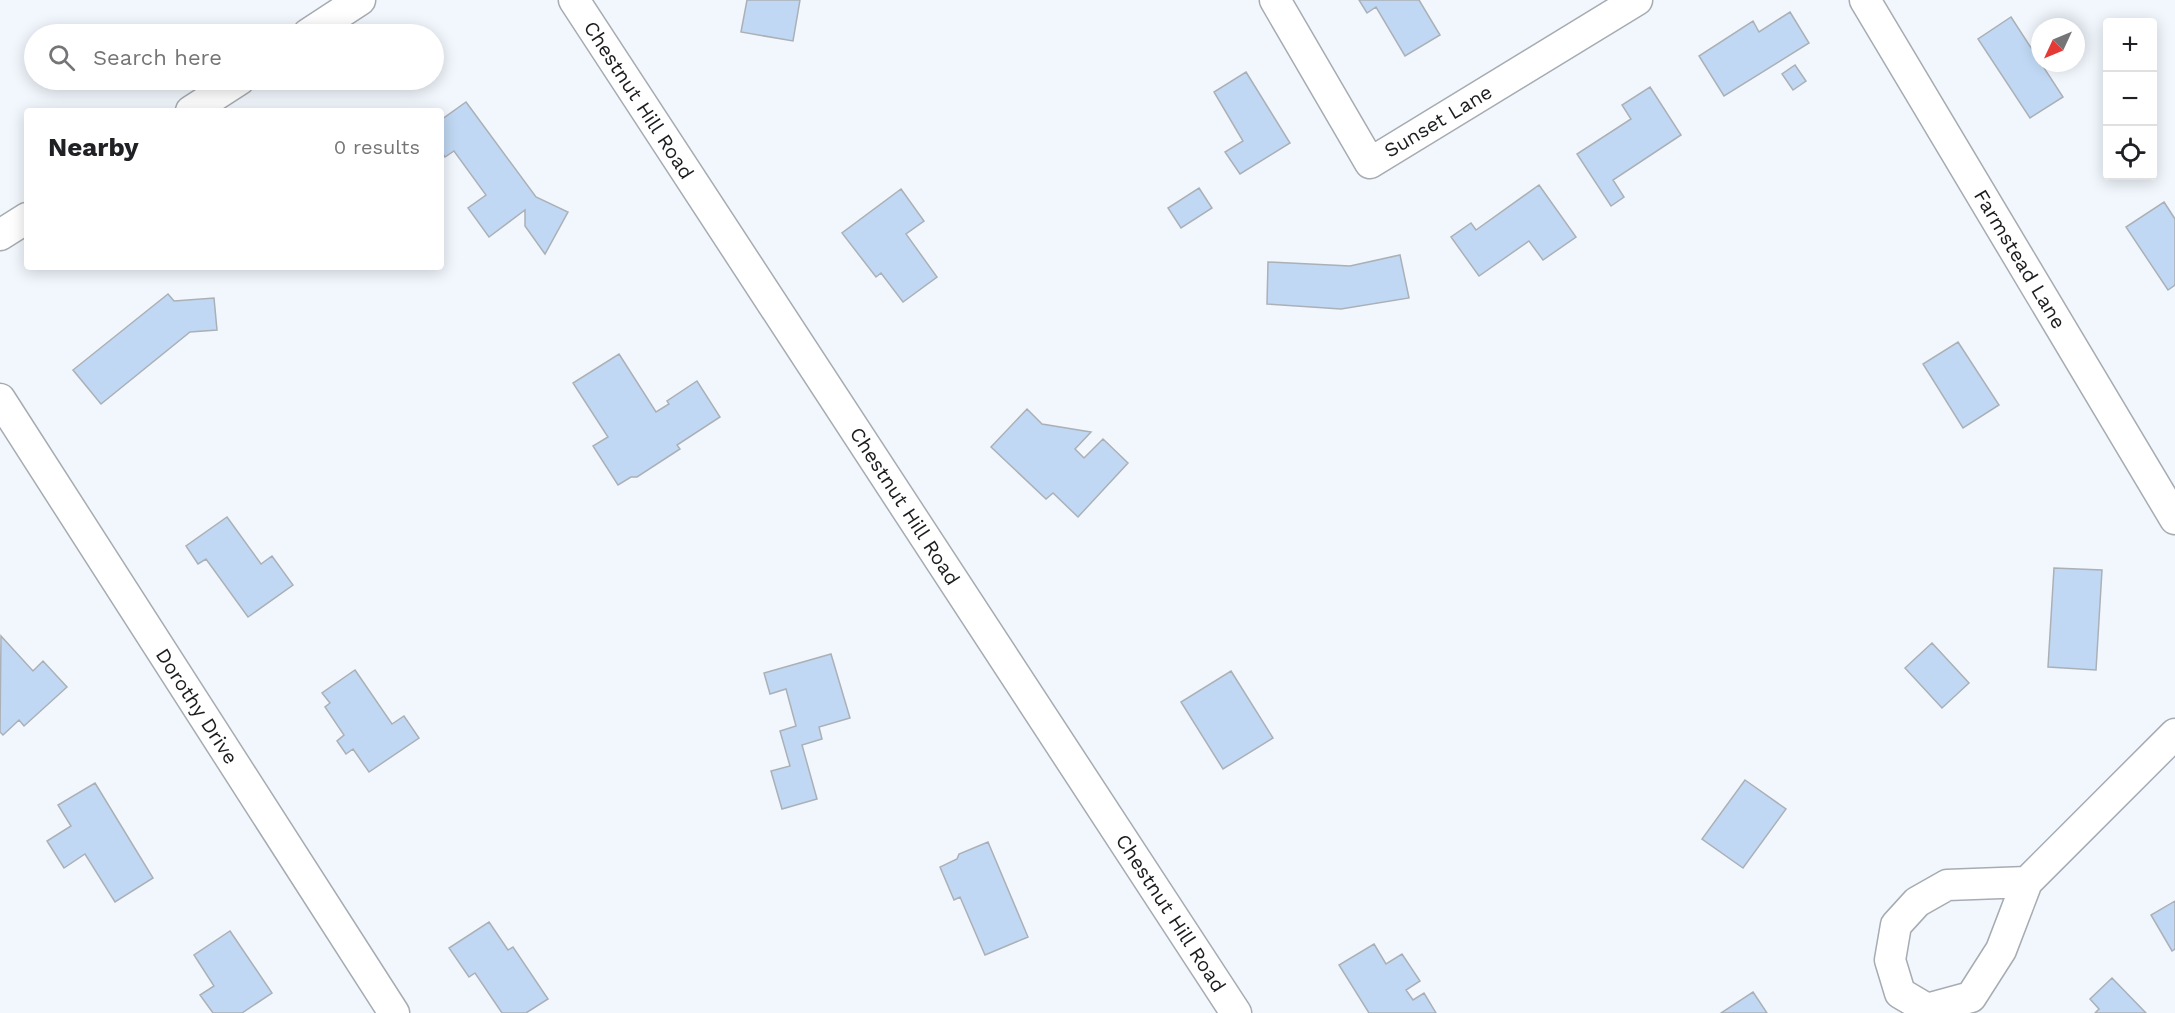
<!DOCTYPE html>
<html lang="en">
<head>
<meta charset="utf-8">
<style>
  :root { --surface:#fff; --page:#f6f6f6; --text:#202124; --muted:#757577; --line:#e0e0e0 }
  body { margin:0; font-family:"Work Sans",sans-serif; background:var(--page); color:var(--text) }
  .controls { position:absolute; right:18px; top:18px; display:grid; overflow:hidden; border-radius:6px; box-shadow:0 3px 15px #0003 }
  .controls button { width:54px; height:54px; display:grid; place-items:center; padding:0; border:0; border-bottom:2px solid var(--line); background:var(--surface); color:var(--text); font:30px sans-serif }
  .compass { position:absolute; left:2031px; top:18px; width:54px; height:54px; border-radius:50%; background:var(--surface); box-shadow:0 3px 15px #0003; rotate:226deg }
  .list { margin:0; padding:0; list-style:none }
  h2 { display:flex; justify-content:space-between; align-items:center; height:78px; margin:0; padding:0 24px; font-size:26px }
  h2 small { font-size:20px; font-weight:400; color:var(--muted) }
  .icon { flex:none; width:33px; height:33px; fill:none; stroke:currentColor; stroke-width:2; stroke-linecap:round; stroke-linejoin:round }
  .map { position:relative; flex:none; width:2175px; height:1013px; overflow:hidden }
  .search { position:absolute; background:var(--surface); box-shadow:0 3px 15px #0003; left:24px; top:24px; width:420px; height:66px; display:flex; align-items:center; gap:15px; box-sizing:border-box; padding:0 21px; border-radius:33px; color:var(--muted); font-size:22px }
  .panel { position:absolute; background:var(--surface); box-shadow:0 3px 15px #0003; left:24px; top:108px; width:420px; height:162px; border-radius:6px }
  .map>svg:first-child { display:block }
  .building { fill:#c0d8f3; stroke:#abb0b6; stroke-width:1.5 }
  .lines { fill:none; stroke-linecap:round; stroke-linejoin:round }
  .street-casing { stroke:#a6acb2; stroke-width:33 }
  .street { stroke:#fff; stroke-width:30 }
  .labels { text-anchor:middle; stroke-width:6; stroke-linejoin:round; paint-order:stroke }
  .street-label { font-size:20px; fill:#1a1c1e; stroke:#fff }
</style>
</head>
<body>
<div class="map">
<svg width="2175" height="1013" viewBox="0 0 2175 1013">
  <rect width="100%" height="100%" fill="#f2f7fe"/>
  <!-- building -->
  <path class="building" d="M 747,0 L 800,0 L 793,41 L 741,32 Z
    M 1359,0 L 1419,0 L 1440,35 L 1405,56 L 1376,7 L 1367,13 Z
    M 1790,12 L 1809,43 L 1724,96 L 1699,56 L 1753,21 L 1759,32 Z
    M 2011,17 L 2063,97 L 2030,118 L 1978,39 Z
    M 1795,65 L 1806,81 L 1793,90 L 1782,74 Z
    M 1246,72 L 1290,143 L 1240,174 L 1225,152 L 1243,141 L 1214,92 Z
    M 1650,87 L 1681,135 L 1613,180 L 1624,197 L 1611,206 L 1577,154 L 1631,119 L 1622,105 Z
    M 466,102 L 536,197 L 568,212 L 545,254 L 525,226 L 525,210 L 489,237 L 468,208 L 486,195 L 454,151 L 445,157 L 441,151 L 441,120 Z
    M 1539,185 L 1576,237 L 1543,260 L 1529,241 L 1479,276 L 1451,237 L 1471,223 L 1476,230 Z
    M 1199,188 L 1212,208 L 1181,228 L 1168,208 Z
    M 901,189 L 924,221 L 906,234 L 937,277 L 903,302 L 881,273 L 876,277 L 842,233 Z
    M 2164,202 L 2175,219 L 2175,285 L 2168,290 L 2126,227 Z
    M 1400,255 L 1409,298 L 1341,309 L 1267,304 L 1268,262 L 1350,266 Z
    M 168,294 L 174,301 L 214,298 L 217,330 L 190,332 L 101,404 L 73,370 Z
    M 1958,342 L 1999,405 L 1963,428 L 1923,364 Z
    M 619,354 L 656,412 L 669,404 L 667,401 L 697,381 L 720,417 L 677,445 L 680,449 L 637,477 L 631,477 L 618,485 L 593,446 L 608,437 L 573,383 Z
    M 1027,409 L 1042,424 L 1091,432 L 1075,449 L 1084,458 L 1103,439 L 1128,463 L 1078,517 L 1053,493 L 1046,499 L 991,447 Z
    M 227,517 L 261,564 L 272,556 L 293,585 L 248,617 L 206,559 L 198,564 L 186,546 Z
    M 2054,568 L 2102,570 L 2096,670 L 2048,667 Z
    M 1,636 L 33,671 L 43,661 L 67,687 L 24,726 L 19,720 L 3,735 L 0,732 Z
    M 1932,643 L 1969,683 L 1942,708 L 1905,668 Z
    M 831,654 L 850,718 L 819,727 L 822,739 L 802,745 L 817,799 L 782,809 L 771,771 L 790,766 L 780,731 L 796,726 L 786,689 L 770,694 L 764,673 Z
    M 355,670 L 392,724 L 404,716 L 419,738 L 369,772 L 353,749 L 346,754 L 337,741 L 344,735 L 325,707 L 330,703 L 322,693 Z
    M 1231,671 L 1273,738 L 1223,769 L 1181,702 Z
    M 1745,780 L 1786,809 L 1743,868 L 1702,839 Z
    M 95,783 L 153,878 L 115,902 L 85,854 L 64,868 L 47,841 L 71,826 L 58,805 Z
    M 988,842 L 1028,937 L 985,955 L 960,897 L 954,900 L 940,867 L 957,859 L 959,854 Z
    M 2175,901 L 2175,949 L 2172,951 L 2151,915 Z
    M 489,922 L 508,950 L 513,947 L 548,999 L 526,1013 L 502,1013 L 475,973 L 469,977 L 449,948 Z
    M 230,931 L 272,993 L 242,1013 L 213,1013 L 200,995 L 214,986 L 194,955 Z
    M 1374,944 L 1386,964 L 1402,954 L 1420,981 L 1406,990 L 1413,1000 L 1424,993 L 1436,1013 L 1369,1013 L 1339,965 Z
    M 2112,978 L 2146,1013 L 2095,1013 L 2099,1009 L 2090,999 Z
    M 1753,992 L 1767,1013 L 1721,1013 Z"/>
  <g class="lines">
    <defs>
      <path id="street" d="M 574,0 L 1236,1013
        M 1275,0 L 1370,163 L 1637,0
        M 1865,0 L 2175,519
        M 308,34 L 360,0
        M 191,111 L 239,80
        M 0,235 L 27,218
        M 0,399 L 394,1013
        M 2027,882 L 2001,950 L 1971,997 L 1927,1009 L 1900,993 L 1890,960 L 1896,925 L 1917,902 L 1947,885 Z
        M 2027,882 L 2175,734"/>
    </defs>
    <!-- street casing -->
    <use href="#street" class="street-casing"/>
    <!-- street -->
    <use href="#street" class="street"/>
  </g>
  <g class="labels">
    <!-- street labels -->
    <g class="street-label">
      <text transform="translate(639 100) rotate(57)" y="7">Chestnut Hill Road</text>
      <text transform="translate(1438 121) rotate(-31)" y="7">Sunset Lane</text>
      <text transform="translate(2020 259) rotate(59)" y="7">Farmstead Lane</text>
      <text transform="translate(905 506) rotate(57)" y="7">Chestnut Hill Road</text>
      <text transform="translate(197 706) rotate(57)" y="7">Dorothy Drive</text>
      <text transform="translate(1171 913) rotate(57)" y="7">Chestnut Hill Road</text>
    </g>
  </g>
</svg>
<div class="controls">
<button>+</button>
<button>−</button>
<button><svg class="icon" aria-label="locate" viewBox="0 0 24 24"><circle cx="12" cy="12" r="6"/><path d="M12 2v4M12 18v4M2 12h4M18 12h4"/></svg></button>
</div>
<svg class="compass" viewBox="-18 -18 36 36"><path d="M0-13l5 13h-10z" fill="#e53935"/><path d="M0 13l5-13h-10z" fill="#757577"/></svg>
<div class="search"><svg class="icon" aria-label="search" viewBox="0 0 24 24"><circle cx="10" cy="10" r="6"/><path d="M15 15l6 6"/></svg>Search here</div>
<section class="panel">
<h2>Nearby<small>0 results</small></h2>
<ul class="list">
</ul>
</section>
</div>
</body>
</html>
